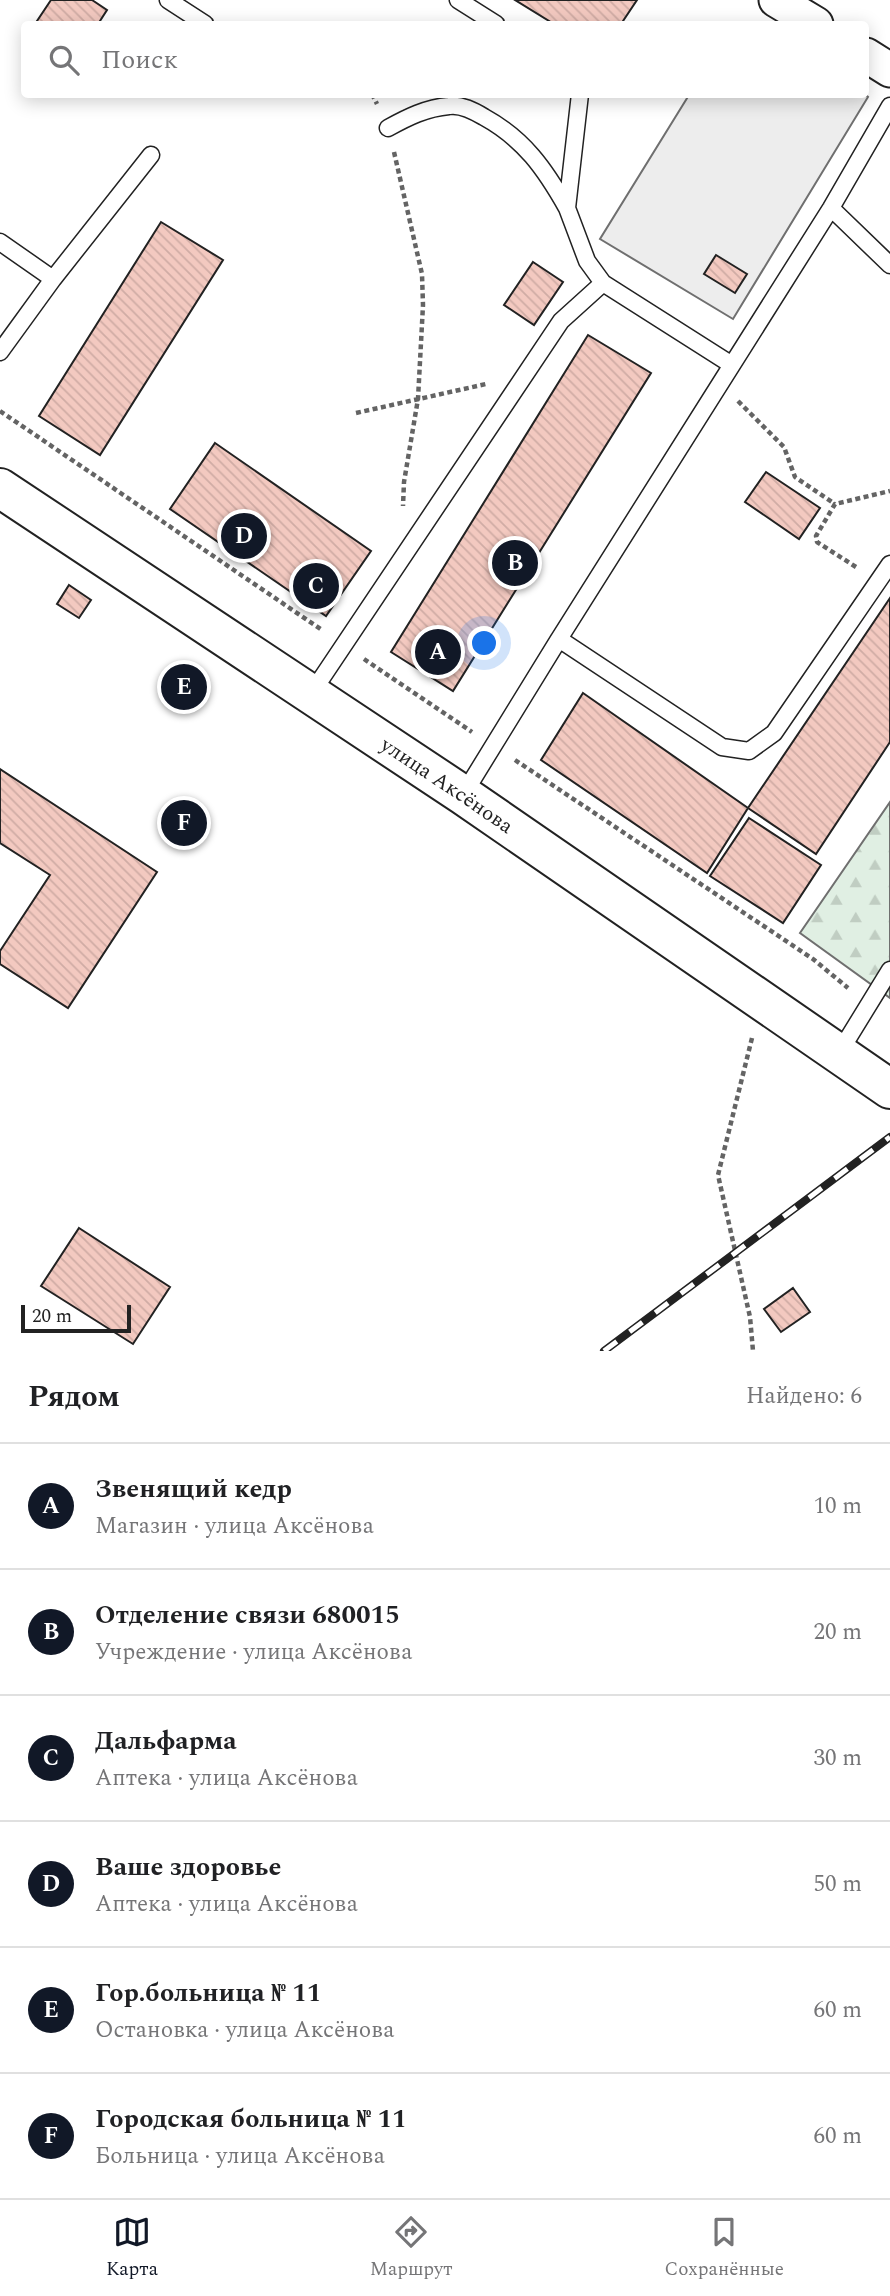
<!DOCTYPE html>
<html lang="ru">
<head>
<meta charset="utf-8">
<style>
  :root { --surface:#fff; --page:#f6f6f6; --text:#202124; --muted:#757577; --line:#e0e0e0; --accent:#111827 }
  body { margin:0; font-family:Spectral,serif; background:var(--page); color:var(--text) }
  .scale { position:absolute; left:21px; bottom:18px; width:110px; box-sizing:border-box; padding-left:7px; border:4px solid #222; border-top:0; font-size:19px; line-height:24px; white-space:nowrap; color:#222; -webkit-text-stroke:5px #fff; paint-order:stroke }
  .you { position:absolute; left:485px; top:644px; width:24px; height:24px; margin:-18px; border:5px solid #fff; border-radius:50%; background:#1a73e8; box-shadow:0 0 0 10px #1a73e833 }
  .badge { display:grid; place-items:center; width:46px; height:46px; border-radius:50%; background:var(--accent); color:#fff; font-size:23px; font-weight:700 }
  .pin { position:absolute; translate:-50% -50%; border:4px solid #fff; box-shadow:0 2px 7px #0006 }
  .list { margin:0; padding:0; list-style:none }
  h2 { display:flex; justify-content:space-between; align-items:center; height:91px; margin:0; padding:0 28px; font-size:30px }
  h2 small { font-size:23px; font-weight:400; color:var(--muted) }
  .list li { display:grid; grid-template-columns:46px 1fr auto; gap:21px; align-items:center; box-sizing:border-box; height:126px; padding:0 28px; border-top:2px solid var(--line) }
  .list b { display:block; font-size:26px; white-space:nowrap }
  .list p { margin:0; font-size:23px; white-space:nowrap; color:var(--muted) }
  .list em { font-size:23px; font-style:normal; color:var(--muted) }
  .icon { flex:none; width:38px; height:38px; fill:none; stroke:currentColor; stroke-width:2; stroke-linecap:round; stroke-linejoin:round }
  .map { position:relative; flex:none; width:890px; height:1351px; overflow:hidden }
  .search { position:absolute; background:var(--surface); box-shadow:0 4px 18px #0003; left:21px; right:21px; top:21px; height:77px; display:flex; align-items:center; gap:18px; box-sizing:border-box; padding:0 24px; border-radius:7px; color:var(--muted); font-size:26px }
  .sheet { height:847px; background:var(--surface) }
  nav { display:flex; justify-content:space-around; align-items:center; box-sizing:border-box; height:98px; border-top:2px solid var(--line); background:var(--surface); font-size:19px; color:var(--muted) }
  nav a { display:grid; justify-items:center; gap:4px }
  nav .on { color:var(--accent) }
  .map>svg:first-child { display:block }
  .forest { fill:url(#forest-firs); stroke:#6f6f6f; stroke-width:2 }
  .parking { fill:#ededed; stroke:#6f6f6f; stroke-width:2 }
  .building { fill:url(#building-back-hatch); stroke:#222; stroke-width:2 }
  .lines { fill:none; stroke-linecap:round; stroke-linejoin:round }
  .service-casing { stroke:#222; stroke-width:19 }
  .minor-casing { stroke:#222; stroke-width:37 }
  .tertiary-casing { stroke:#222; stroke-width:42 }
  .path { stroke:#646464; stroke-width:4.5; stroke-dasharray:5 3.5; stroke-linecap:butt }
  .service { stroke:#fff; stroke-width:16 }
  .minor { stroke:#fff; stroke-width:33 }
  .tertiary { stroke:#fff; stroke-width:38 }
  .rail-casing { stroke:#222; stroke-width:8 }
  .rail { stroke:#fff; stroke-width:5; stroke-dasharray:16; stroke-linecap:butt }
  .labels { text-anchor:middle; stroke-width:5; stroke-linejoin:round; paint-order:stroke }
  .street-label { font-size:21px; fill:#222; stroke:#fff }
</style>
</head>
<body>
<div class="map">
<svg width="890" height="1351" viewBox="0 0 890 1351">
  <defs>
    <pattern id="forest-firs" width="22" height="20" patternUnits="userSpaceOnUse" patternTransform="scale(1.75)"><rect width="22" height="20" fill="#e0efe3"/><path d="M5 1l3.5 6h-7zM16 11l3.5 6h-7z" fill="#c0cdc2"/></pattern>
    <pattern id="building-back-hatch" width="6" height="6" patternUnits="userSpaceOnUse" patternTransform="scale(1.75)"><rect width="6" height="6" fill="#f3c9c0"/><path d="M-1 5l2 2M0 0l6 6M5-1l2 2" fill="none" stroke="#d0aca5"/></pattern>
  </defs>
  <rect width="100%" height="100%" fill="#fff"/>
  <!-- forest -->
  <path class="forest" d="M 890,802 L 890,998 L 800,933 Z"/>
  <!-- parking -->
  <path class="parking" d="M 865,94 L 868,97 L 733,319 L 600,239 L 689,95 Z"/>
  <!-- building -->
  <path class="building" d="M 51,0 L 92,0 L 107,10 L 98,24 L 35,24 Z
    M 515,0 L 637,0 L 621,24 L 554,24 Z
    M 161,222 L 223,260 L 100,455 L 39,416 Z
    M 716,255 L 747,274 L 735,293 L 704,274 Z
    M 533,262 L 563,282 L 534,325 L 504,305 Z
    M 588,335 L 651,373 L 453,691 L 391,652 Z
    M 215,443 L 371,551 L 326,616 L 170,509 Z
    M 766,472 L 820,508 L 799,539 L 745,502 Z
    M 69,585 L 91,600 L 79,618 L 57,604 Z
    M 890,598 L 890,742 L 816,854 L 748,808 Z
    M 583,693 L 748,808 L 707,873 L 541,760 Z
    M 0,769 L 157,872 L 68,1008 L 0,964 L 0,951 L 50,875 L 0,843 Z
    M 749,818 L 821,865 L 783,923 L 710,876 Z
    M 79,1228 L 170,1287 L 133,1344 L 41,1286 Z
    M 793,1288 L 810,1312 L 781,1332 L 764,1309 Z"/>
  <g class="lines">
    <defs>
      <path id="service" d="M 168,0 L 205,24
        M 458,0 L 496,24
        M 580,94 L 567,208 L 587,261 L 603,283 L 732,365
        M 388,128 C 408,117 426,108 449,106 C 461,104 474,111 484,117 C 524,139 545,169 567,208
        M 831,208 L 890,265
        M 0,242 L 53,279 L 0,352
        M 53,279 L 151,155
        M 559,639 L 831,208 L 890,106
        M 311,694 L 561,321 L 603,283
        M 463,795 L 559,639 L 722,747 L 749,751 L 774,733 L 890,564
        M 839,1053 L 890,970"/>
      <path id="minor" d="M 776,0 L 816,24
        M 866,55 L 890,70"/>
      <g id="tertiary">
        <path id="s1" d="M 0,488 L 463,795 L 890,1089"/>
      </g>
    </defs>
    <!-- service casing -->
    <use href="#service" class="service-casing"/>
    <!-- minor casing -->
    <use href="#minor" class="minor-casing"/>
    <!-- tertiary casing -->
    <use href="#tertiary" class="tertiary-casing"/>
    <!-- path -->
    <path class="path" d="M 372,94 L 377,104
      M 394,152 L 422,274 L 423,305 L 418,399 L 404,482 L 403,506
      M 738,401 L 784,447 L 795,477 L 835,504
      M 0,411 L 322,630
      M 356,413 L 486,384
      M 856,567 L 817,542 L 816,536 L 835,504 L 890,491
      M 364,659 L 472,732
      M 515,760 L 813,959 L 848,988
      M 752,1038 L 718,1175 L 750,1317 L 753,1351"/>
    <!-- service -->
    <use href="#service" class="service"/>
    <!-- minor -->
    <use href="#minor" class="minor"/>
    <!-- tertiary -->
    <use href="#tertiary" class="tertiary"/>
    <defs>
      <path id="rail" d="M 604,1351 L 890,1137"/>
    </defs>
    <!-- rail casing -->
    <use href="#rail" class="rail-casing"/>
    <!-- rail -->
    <use href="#rail" class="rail"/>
  </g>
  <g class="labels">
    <!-- street labels -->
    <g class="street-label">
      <text dy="7" stroke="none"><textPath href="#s1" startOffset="537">улица Аксёнова</textPath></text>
    </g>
  </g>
</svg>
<div class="scale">20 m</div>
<div class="you"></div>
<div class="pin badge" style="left:438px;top:652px">A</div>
<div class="pin badge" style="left:515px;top:563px">B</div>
<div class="pin badge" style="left:316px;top:586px">C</div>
<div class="pin badge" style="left:244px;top:536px">D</div>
<div class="pin badge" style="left:184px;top:687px">E</div>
<div class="pin badge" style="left:184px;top:823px">F</div>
<div class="search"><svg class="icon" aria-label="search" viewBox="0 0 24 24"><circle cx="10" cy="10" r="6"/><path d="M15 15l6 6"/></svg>Поиск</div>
</div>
<section class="sheet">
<h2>Рядом<small>Найдено: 6</small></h2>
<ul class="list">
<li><span class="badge">A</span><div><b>Звенящий кедр</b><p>Магазин · улица Аксёнова</p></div><em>10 m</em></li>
<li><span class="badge">B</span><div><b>Отделение связи 680015</b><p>Учреждение · улица Аксёнова</p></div><em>20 m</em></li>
<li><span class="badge">C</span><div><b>Дальфарма</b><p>Аптека · улица Аксёнова</p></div><em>30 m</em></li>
<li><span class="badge">D</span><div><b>Ваше здоровье</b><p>Аптека · улица Аксёнова</p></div><em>50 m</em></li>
<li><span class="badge">E</span><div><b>Гор.больница № 11</b><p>Остановка · улица Аксёнова</p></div><em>60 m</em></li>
<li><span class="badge">F</span><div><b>Городская больница № 11</b><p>Больница · улица Аксёнова</p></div><em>60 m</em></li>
</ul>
</section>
<nav>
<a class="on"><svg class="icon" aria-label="map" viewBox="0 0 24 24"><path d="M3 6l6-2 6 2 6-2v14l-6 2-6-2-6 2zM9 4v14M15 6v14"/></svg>Карта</a>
<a><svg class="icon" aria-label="directions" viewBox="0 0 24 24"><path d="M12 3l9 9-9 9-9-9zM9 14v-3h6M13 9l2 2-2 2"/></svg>Маршрут</a>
<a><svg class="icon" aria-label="saved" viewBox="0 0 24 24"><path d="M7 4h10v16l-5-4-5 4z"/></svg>Сохранённые</a>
</nav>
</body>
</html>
